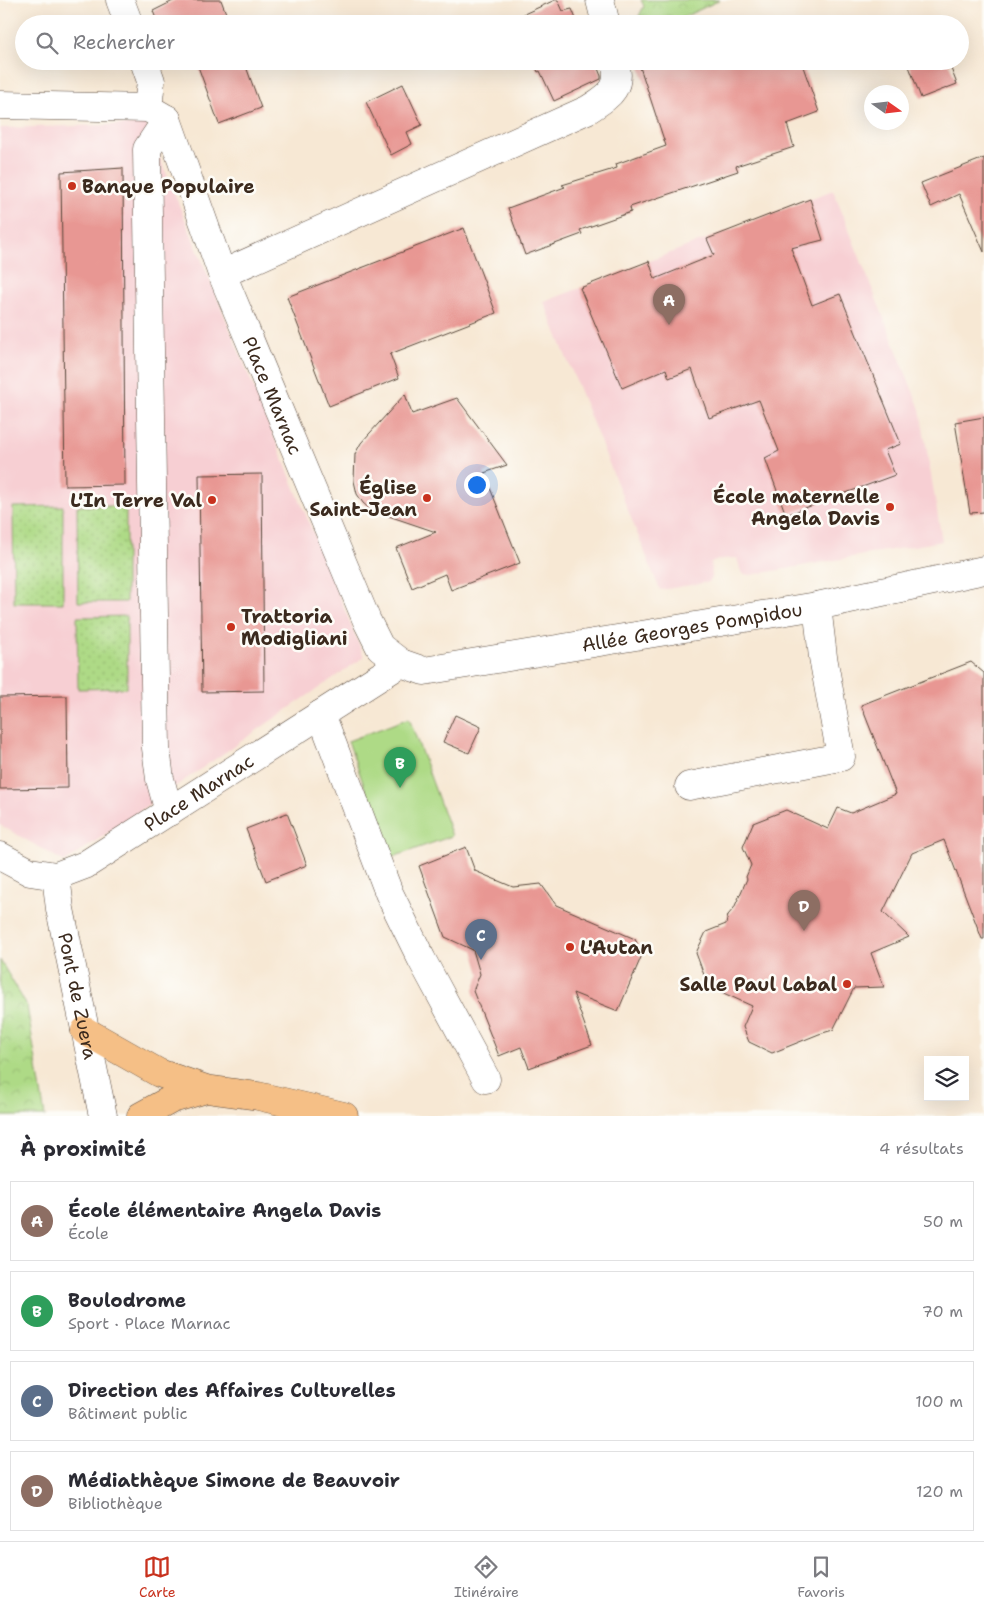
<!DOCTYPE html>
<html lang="fr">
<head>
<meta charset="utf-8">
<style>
  :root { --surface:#fff; --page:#f7f7f7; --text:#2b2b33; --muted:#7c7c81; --line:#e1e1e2; --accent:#c8321e }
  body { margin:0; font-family:"Shantell Sans",sans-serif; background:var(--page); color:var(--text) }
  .controls { position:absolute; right:15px; bottom:15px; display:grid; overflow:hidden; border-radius:0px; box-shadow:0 5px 20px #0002 }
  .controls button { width:45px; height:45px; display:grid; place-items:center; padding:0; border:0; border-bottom:1px solid var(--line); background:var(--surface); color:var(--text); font:25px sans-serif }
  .compass { position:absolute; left:864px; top:85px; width:45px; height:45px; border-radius:50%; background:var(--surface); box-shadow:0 5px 20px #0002; rotate:104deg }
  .you { position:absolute; left:476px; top:484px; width:18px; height:18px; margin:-12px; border:4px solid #fff; border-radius:50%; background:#1a73e8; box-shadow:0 0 0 8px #1a73e833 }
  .badge { display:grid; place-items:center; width:32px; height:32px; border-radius:50%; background:var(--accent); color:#fff; font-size:16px; font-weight:700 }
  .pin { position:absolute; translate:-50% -41px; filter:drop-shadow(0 1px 2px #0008) }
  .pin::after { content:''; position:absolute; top:26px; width:18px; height:15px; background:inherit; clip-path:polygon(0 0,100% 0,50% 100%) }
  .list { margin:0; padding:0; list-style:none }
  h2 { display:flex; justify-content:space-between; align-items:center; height:65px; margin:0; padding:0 20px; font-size:21px }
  h2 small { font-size:16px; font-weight:400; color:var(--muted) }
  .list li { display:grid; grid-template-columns:32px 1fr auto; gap:15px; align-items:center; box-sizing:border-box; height:80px; margin:0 10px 10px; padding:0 10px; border:1px solid var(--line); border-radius:0px }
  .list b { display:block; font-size:19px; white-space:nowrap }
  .list p { margin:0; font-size:16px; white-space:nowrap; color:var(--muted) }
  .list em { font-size:16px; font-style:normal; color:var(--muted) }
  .icon { flex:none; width:28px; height:28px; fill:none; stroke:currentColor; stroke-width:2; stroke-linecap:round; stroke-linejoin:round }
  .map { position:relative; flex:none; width:984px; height:1116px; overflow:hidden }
  .search { position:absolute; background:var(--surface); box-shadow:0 5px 20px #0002; left:15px; right:15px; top:15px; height:55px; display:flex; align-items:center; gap:12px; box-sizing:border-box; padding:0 18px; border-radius:28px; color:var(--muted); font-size:19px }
  .sheet { height:425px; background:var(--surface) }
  nav { display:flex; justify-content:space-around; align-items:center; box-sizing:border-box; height:70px; border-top:1px solid var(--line); background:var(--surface); font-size:14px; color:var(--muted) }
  nav a { display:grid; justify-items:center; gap:2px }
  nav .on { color:var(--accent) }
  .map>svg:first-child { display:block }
  .built { fill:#f7cfd3 }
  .grass { fill:url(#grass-dots); stroke:#748252 }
  .park { fill:url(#park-crowns); stroke:#748252 }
  .garden { fill:#aeda86; stroke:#748252 }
  .building { fill:#e89793 }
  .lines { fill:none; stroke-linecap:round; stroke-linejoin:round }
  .minor-casing { stroke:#574639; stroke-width:29 }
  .major-casing { stroke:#574639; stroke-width:29 }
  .minor { stroke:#fff; stroke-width:28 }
  .major { stroke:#f5bf86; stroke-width:28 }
  .poi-dot { fill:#c8321e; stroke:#fdfcf7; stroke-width:2 }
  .labels { text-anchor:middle; stroke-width:5; stroke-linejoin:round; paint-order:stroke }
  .poi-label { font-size:19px; font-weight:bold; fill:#3b2a1e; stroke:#fdfcf7; text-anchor:end }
  .street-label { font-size:19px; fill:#3b2a1e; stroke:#fdfcf7 }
</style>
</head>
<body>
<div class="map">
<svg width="984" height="1116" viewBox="0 0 984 1116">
  <defs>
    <pattern id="grass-dots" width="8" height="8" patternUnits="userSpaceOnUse" patternTransform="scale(1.25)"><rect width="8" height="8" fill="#aeda86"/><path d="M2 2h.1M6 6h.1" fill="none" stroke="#97bb73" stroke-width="1.8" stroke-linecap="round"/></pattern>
    <pattern id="park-crowns" width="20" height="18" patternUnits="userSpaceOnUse" patternTransform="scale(1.25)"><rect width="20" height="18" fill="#aeda86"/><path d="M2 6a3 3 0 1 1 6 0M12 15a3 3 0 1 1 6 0" fill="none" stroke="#97bb73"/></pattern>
  </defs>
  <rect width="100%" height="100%" fill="#fdfcf7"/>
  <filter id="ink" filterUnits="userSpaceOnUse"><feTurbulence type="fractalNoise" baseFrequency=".02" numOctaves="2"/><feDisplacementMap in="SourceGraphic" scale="10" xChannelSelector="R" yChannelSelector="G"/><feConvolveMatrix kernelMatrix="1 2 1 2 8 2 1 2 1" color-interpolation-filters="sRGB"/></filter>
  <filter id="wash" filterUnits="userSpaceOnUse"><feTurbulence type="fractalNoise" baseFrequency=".0096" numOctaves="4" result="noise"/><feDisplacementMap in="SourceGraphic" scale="20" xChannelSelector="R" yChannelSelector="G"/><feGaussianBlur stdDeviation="1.12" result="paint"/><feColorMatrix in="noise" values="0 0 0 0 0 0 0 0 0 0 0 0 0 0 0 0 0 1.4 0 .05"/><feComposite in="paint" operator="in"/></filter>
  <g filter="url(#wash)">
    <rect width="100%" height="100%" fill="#f7e8d4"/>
    <!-- built -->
    <path class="built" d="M 146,124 L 364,657 L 65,862 L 0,825 L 0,128 Z
      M 833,190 L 920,409 L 942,541 L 751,575 L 744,574 L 741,572 L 737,558 L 722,559 L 711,562 L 712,577 L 709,582 L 660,590 L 544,302 Z"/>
    <!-- grass -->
    <path class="grass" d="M 63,506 L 63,603 L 14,603 L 13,507 Z
      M 77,506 L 126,506 L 126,602 L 78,602 Z
      M 127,616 L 127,688 L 78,689 L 77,617 Z"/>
    <!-- park -->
    <path class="park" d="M 641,0 L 720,0 L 669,24 L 635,24 L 644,6 Z
      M 0,960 L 27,1006 L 45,1116 L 0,1116 Z"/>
    <!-- garden -->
    <path class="garden" d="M 409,718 L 452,836 L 390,858 L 348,741 Z"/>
    <g id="blocks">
      <!-- building -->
      <path class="building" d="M 175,0 L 221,0 L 230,24 L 158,24 L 153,11 Z
        M 555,0 L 558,0 L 563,11 L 572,9 L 578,24 L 515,24 L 513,19 Z
        M 196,61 L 244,61 L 261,108 L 219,124 Z
        M 533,61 L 595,61 L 601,76 L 601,79 L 554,101 L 540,71 L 538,72 Z
        M 638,61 L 801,61 L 819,112 L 787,124 L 794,147 L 736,166 L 738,171 L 630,207 L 631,212 L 580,230 L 582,234 L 525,255 L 508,208 L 565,187 L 562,185 L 617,168 L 616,164 L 666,146 Z
        M 907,61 L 948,61 L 957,84 L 921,98 Z
        M 403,84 L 422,125 L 407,132 L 412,144 L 391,155 L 366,102 Z
        M 984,158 L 984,252 L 959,194 L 931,207 L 921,183 Z
        M 123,168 L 125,485 L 65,486 L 61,172 Z
        M 810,199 L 823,240 L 791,248 L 812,305 L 840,294 L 901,444 L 885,450 L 895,475 L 786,515 L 765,458 L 779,451 L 759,400 L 709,418 L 692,369 L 669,378 L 666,369 L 622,388 L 580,288 L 649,261 L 655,279 L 714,255 L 707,239 Z
        M 464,228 L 496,313 L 390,354 L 399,378 L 329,406 L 287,297 Z
        M 405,394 L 412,414 L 457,398 L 507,465 L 484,473 L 520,563 L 451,590 L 445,574 L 412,588 L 396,548 L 436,532 L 371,510 L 363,503 L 357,494 L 354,481 L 355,454 L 361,443 Z
        M 984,417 L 984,512 L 970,513 L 955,422 Z
        M 262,474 L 264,691 L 202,692 L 199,475 Z
        M 971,662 L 984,673 L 984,939 L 982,939 L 944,840 L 912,853 L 883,912 L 909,937 L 871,953 L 884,987 L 854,988 L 833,1030 L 819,1034 L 772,1053 L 749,1042 L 743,1027 L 752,1006 L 708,986 L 696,953 L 706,932 L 726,924 L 728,915 L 734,908 L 747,879 L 746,877 L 751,865 L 743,847 L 753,823 L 786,810 L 828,829 L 838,808 L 851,813 L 896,794 L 861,705 Z
        M 67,696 L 68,788 L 0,789 L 0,697 Z
        M 455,715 L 481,727 L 469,753 L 443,742 Z
        M 287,813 L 307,865 L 266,881 L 246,829 Z
        M 466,847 L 475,871 L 513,887 L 541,884 L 556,905 L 635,939 L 642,955 L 618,1011 L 573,993 L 592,1045 L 529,1068 L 521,1047 L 499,1056 L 473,991 L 480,974 L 473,950 L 445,937 L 419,866 Z"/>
    </g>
  </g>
  <g filter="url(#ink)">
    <use href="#blocks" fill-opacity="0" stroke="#574639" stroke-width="1"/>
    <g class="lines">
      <defs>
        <g id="minor">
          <path d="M 120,0 L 129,24"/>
          <path d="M 600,0 L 606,24"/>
          <path d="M 144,61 L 151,81 L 148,108"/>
          <path id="s1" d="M 0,105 L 148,108 L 167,119 L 222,274 L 367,621 L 380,647 L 401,663 L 424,671 L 817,606 L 984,570"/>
          <path d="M 167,119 L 147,149 L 156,748 L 160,779 L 169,812"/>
          <path d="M 222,274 L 589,109 C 610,95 622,89 615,61"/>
          <path d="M 321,714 L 389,893 L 422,960 L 486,1079"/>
          <path d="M 689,786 L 841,757 L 823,657 L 817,606"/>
          <path id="s2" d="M 0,856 L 30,872 L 56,876 L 85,865 L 401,663"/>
          <path id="s3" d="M 56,876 L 60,909 L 103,1116"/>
        </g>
        <path id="major" d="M 85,1031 L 159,1073 L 206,1089 L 258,1096 L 344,1116
          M 141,1116 L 172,1099 L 206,1089"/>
      </defs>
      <!-- minor casing -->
      <use href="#minor" class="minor-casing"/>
      <!-- major casing -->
      <use href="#major" class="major-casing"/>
      <!-- minor -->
      <use href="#minor" class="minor"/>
      <!-- major -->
      <use href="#major" class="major"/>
    </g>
  </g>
  <!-- markers -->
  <g class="poi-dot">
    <circle cx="72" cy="186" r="5"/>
    <circle cx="427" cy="498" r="5"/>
    <circle cx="212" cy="500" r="5"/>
    <circle cx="890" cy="507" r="5"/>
    <circle cx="231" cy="627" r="5"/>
    <circle cx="570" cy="947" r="5"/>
    <circle cx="847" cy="984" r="5"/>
  </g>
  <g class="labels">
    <!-- poi labels -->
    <g class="poi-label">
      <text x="82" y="193" text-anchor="start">Banque Populaire</text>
      <text x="417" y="494">Église<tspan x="417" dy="22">Saint-Jean</tspan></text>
      <text x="880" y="503">École maternelle<tspan x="880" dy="22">Angela Davis</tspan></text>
      <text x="202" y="507">L'In Terre Val</text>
      <text x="241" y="623" text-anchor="start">Trattoria<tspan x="241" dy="22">Modigliani</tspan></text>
      <text x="580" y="954" text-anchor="start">L'Autan</text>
      <text x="837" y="991">Salle Paul Labal</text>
    </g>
    <!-- street labels -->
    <g class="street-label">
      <text dy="7" stroke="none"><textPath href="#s1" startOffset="466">Place Marnac</textPath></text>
      <text dy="7" stroke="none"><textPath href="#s1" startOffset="1062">Allée Georges Pompidou</textPath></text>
      <text dy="7" stroke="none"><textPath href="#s2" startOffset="226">Place Marnac</textPath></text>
      <text dy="7" stroke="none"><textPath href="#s3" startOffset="122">Pont de Zuera</textPath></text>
    </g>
  </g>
</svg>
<div class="controls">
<button><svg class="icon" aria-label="layers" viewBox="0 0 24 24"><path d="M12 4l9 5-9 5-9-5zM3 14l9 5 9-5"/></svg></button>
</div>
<svg class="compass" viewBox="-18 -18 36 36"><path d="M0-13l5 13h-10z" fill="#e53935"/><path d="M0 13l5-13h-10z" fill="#7c7c81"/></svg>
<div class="you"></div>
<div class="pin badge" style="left:669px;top:325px;background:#8d6e63">A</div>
<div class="pin badge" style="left:400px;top:788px;background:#2e9e5b">B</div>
<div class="pin badge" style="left:481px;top:960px;background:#5c6f8a">C</div>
<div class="pin badge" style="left:804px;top:931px;background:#8d6e63">D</div>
<div class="search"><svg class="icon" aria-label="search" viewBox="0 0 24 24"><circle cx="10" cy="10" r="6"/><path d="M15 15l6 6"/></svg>Rechercher</div>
</div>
<section class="sheet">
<h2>À proximité<small>4 résultats</small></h2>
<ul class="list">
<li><span class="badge" style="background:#8d6e63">A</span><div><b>École élémentaire Angela Davis</b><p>École</p></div><em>50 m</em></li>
<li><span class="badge" style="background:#2e9e5b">B</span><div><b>Boulodrome</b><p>Sport · Place Marnac</p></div><em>70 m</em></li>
<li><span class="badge" style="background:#5c6f8a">C</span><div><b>Direction des Affaires Culturelles</b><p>Bâtiment public</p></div><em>100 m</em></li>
<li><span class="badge" style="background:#8d6e63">D</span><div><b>Médiathèque Simone de Beauvoir</b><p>Bibliothèque</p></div><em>120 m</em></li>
</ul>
</section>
<nav>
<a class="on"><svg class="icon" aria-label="map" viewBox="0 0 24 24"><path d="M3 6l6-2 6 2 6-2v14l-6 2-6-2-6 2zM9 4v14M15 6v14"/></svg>Carte</a>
<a><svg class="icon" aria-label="directions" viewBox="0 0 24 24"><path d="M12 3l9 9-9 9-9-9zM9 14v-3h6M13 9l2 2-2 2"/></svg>Itinéraire</a>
<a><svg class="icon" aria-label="saved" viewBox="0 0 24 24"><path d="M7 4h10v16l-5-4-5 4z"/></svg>Favoris</a>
</nav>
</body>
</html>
